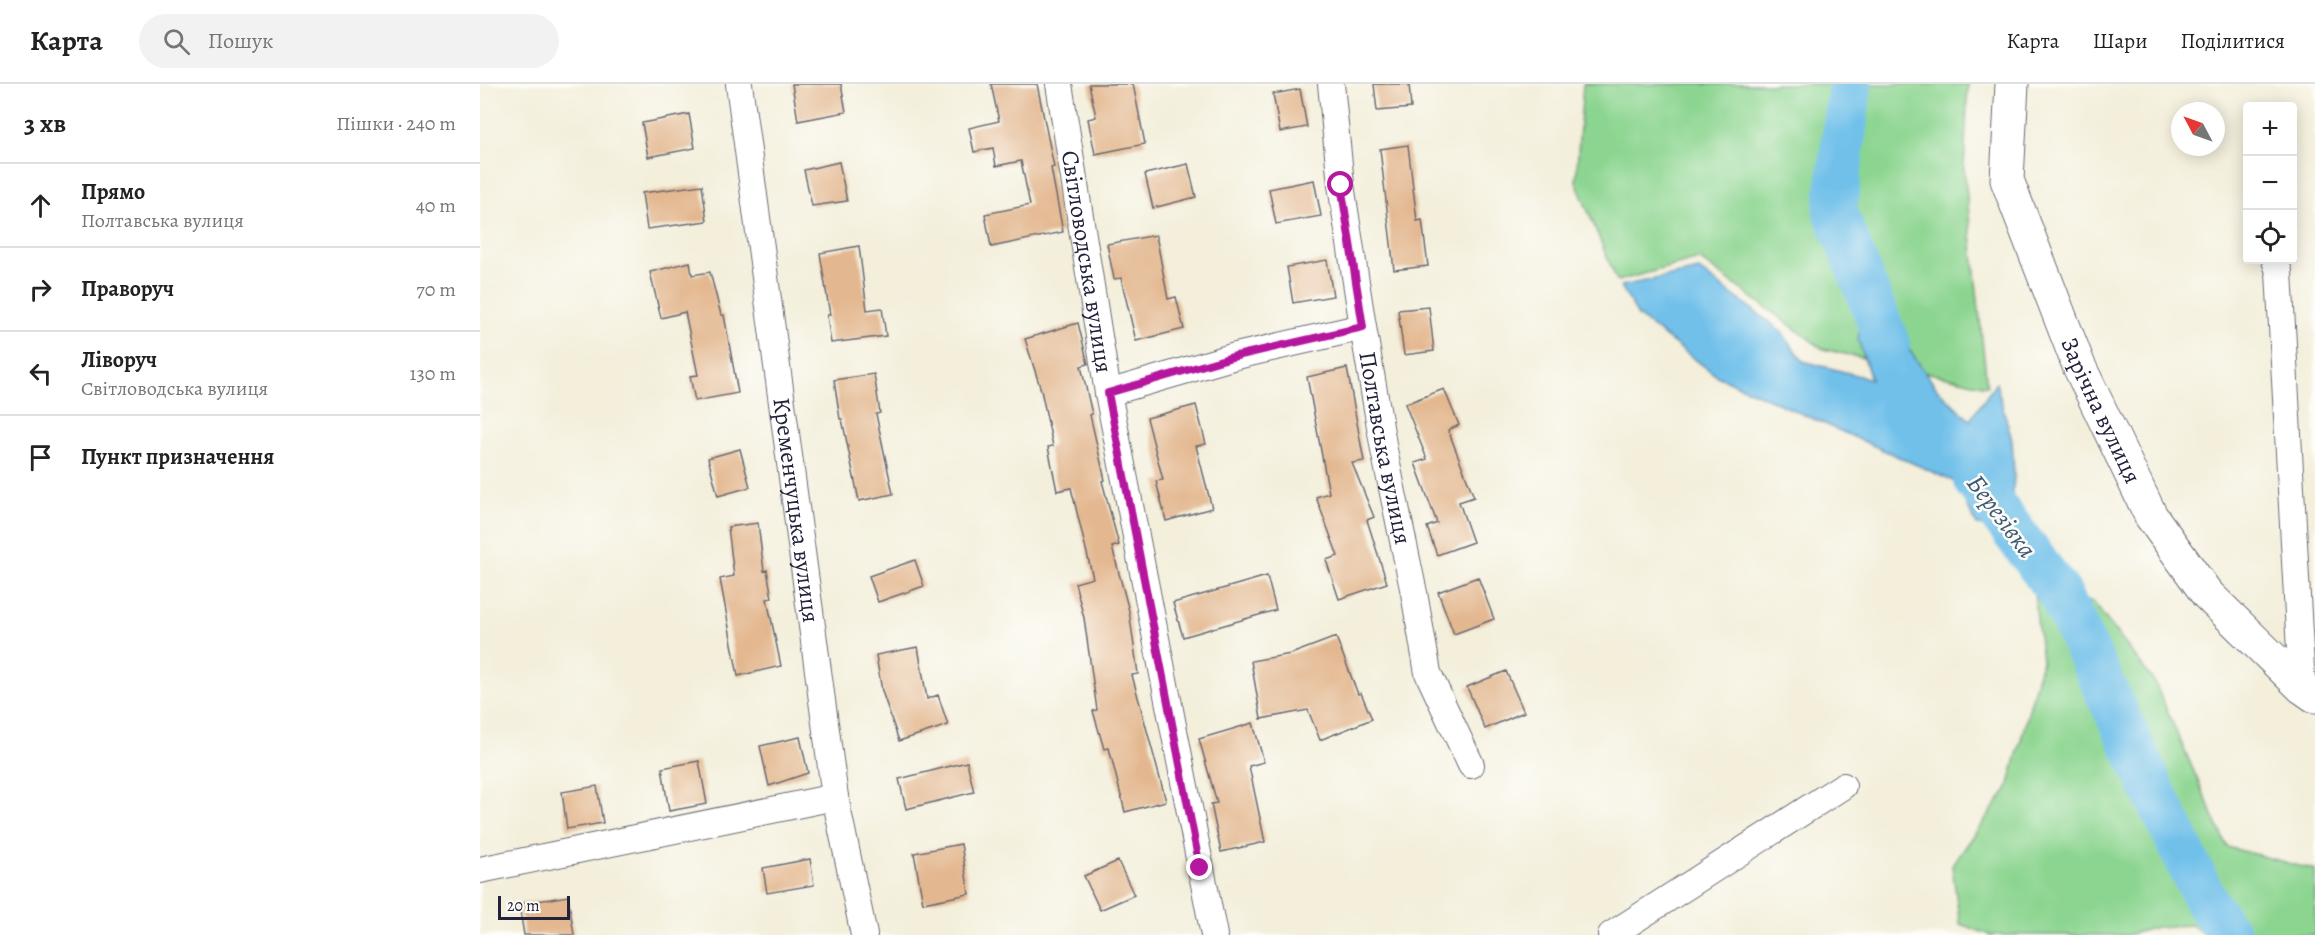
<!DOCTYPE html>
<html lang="uk">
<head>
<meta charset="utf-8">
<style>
  :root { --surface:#fff; --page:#f2f2f2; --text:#222; --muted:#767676; --line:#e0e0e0 }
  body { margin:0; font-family:Alegreya,serif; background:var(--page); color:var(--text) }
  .controls { position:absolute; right:18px; top:18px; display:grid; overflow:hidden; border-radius:6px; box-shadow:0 3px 15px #0003 }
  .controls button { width:54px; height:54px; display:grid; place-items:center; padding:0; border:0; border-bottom:2px solid var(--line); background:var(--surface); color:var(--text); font:30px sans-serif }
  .compass { position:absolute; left:1691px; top:18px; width:54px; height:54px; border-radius:50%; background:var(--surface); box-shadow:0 3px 15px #0003; rotate:311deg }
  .scale { position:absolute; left:18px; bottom:15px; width:72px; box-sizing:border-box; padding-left:6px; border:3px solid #22223b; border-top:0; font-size:16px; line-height:21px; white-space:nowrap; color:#22223b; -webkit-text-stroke:4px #fdfcf7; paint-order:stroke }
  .stop { position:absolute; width:18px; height:18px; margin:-14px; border:4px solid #b5179e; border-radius:50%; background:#fff }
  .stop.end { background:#b5179e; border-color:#fff; box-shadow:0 2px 6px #0008 }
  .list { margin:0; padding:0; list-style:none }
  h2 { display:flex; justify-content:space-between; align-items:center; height:78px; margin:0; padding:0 24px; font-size:26px }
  h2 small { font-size:20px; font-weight:400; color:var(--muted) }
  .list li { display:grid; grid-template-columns:39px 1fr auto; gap:18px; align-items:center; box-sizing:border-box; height:84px; padding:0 24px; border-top:2px solid var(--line) }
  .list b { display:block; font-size:22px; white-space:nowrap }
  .list p { margin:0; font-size:20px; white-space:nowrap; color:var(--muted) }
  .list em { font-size:20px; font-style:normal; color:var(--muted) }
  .icon { flex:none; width:33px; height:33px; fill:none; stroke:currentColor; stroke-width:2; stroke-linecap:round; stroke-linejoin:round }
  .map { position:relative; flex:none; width:1835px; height:851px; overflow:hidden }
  header { display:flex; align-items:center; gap:36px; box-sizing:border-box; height:84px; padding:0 30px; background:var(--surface); border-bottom:2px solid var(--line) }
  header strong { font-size:28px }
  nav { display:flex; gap:33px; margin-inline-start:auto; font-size:21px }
  .search { width:420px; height:54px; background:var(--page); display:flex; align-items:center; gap:15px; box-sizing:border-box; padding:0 21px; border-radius:33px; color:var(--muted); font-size:22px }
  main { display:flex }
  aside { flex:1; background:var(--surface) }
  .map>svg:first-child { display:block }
  .green { fill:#8cd590; stroke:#577c66; stroke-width:1.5 }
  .water { fill:#6fc0ea; stroke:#487192; stroke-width:1.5 }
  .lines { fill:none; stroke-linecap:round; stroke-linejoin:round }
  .river { stroke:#6fc0ea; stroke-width:44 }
  .building { fill:#e3b78f }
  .minor-casing { stroke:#6b6a73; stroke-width:28 }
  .tertiary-casing { stroke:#6b6a73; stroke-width:35 }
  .minor { stroke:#fff; stroke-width:26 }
  .tertiary { stroke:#fff; stroke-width:33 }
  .route { stroke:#b5179e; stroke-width:8 }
  .labels { text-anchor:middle; stroke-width:5; stroke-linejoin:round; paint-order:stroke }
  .street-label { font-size:24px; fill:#22223b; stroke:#fdfcf7 }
  .water-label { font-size:26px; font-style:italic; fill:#3d5978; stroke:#fdfcf7 }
</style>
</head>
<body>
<header>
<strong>Карта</strong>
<div class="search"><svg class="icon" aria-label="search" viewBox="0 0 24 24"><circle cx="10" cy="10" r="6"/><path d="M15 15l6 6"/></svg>Пошук</div>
<nav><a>Карта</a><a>Шари</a><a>Поділитися</a></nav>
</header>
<main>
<aside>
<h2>3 хв<small>Пішки · 240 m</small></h2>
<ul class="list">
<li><svg class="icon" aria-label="ahead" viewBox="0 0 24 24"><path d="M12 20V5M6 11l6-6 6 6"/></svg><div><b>Прямо</b><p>Полтавська вулиця</p></div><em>40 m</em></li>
<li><svg class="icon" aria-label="right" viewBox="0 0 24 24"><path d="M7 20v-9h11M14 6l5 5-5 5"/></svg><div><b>Праворуч</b></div><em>70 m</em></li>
<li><svg class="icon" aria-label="left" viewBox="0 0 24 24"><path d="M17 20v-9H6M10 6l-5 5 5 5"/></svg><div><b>Ліворуч</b><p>Світловодська вулиця</p></div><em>130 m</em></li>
<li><svg class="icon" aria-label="arrive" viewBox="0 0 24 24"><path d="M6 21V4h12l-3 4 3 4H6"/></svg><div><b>Пункт призначення</b></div></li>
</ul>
</aside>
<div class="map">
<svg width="1835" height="851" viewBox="0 0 1835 851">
  <rect width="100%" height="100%" fill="#fdfcf7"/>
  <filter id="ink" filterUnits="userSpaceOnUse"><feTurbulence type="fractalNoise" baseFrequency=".0167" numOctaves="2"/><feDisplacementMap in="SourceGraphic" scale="12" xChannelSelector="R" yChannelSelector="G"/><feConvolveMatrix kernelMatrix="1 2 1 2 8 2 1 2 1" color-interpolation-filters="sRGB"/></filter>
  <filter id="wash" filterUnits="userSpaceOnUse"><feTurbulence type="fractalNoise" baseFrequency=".008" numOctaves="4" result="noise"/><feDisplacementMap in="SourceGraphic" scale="24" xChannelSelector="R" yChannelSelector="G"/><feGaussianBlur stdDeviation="1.35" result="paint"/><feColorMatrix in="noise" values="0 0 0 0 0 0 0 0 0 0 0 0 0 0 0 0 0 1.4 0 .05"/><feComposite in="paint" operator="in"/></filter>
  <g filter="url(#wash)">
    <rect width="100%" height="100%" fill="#f3efdb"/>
    <!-- green -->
    <path class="green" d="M 1103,0 L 1488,0 L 1484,84 L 1507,302 L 1343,265 L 1219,175 L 1137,197 L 1096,98 Z
      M 1554,510 L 1613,518 L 1675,599 L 1747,763 L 1835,786 L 1835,851 L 1724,851 L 1712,841 L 1677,843 L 1647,851 L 1510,851 L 1480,840 L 1472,782 L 1528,704 L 1562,577 Z"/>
    <!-- water -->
    <path class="water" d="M 1219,186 L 1300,246 L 1323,277 L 1391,295 L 1378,256 L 1386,205 L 1457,305 L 1490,336 L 1516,299 L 1532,356 L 1534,389 L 1531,445 L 1497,441 L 1475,398 L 1237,292 L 1158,232 L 1141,202 Z"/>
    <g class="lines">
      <!-- river -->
      <path class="river" d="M 1370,0 L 1355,127 L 1408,260
        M 1495,396 L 1580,510 L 1727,819 L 1749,851"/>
    </g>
    <g id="blocks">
      <!-- building -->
      <path class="building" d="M 312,0 L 361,0 L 366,28 L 318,37 Z
        M 511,0 L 557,0 L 574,83 L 571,84 L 583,148 L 511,163 L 505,130 L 550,121 L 541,77 L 516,82 L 513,64 L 494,68 L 489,44 L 519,37 Z
        M 609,0 L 653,0 L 665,60 L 615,70 L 608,35 L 616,33 Z
        M 894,0 L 929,0 L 931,24 L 897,27 Z
        M 820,5 L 827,43 L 800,48 L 793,10 Z
        M 209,30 L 215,64 L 168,73 L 162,39 Z
        M 928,61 L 937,137 L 942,136 L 948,182 L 914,186 L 900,65 Z
        M 359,78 L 367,117 L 332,122 L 324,86 Z
        M 708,80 L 716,113 L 673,124 L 665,90 Z
        M 834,96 L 841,132 L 796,140 L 789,105 Z
        M 222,101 L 227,137 L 167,145 L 162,109 Z
        M 676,151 L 688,215 L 696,213 L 704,245 L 656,257 L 641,194 L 634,195 L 627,160 Z
        M 379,162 L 387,226 L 402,224 L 406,252 L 351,259 L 347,231 L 350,231 L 340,169 Z
        M 847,176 L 853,212 L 813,219 L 807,183 Z
        M 210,178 L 212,191 L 230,188 L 241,231 L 244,231 L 258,309 L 215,317 L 210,292 L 218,291 L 205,228 L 181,234 L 170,188 Z
        M 949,223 L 954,267 L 924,271 L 918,226 Z
        M 598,239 L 608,280 L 601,282 L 612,330 L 610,331 L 625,396 L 622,397 L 639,461 L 632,463 L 649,527 L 658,590 L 652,591 L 686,717 L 645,728 L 629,664 L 624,665 L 613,627 L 617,626 L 604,534 L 595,499 L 613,494 L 591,404 L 577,407 L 568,363 L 573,362 L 561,306 L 545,255 Z
        M 867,284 L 884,377 L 872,379 L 894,433 L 887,436 L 907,499 L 859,515 L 846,476 L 858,472 L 836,413 L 849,409 L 827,293 Z
        M 394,290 L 400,329 L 396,330 L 413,410 L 379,417 L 362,335 L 360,335 L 354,296 Z
        M 964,305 L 979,341 L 968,346 L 994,413 L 979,418 L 993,458 L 957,471 L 947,443 L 957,439 L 935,379 L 947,375 L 925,320 Z
        M 716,321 L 726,360 L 716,362 L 732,424 L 686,437 L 676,397 L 683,396 L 667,334 Z
        M 260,365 L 270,403 L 238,412 L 228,374 Z
        M 278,439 L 284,487 L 287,486 L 292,514 L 287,515 L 301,582 L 258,592 L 240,495 L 254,492 L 248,443 Z
        M 435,476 L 444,502 L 398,518 L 389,492 Z
        M 787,492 L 796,526 L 703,553 L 693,519 Z
        M 998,493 L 1014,535 L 974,550 L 958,508 Z
        M 856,553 L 878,610 L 881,609 L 892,635 L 840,656 L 828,626 L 781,635 L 771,577 L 811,570 Z
        M 438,563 L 447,615 L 458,611 L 468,641 L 419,657 L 402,607 L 396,571 Z
        M 1026,587 L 1044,628 L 1005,645 L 987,603 Z
        M 773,639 L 784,678 L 769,682 L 785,758 L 741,768 L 731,720 L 737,719 L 719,655 Z
        M 320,653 L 328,689 L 289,702 L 280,662 Z
        M 219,677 L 227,720 L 189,727 L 182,684 Z
        M 487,678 L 494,708 L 426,725 L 419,695 Z
        M 117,702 L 123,739 L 87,745 L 82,708 Z
        M 481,760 L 489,810 L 443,819 L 434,769 Z
        M 330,775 L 334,801 L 287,809 L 283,784 Z
        M 638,777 L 654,811 L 620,826 L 604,792 Z
        M 88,812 L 94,851 L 44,851 L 39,820 Z"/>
    </g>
  </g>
  <g filter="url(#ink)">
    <use href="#blocks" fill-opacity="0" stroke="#6b6a73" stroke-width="1.5"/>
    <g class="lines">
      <defs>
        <g id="minor">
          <path id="s1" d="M 259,0 L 355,713 L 384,851"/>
          <path id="s2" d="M 579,0 L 628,309 L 734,851"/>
          <path id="s3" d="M 851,0 L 861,101 L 883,243 L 904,366 L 934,509 L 948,589 L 991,681"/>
          <path d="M 1795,176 L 1799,188 L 1822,603"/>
          <path d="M 628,309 L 752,273 L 883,243"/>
          <path d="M 0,786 L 355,713"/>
          <path d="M 1131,851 L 1363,702"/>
        </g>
        <g id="tertiary">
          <path id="s4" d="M 1532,0 L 1527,96 L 1599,282 L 1671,432 L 1727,510 L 1822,603 L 1835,612"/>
        </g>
      </defs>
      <!-- minor casing -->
      <use href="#minor" class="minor-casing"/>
      <!-- tertiary casing -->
      <use href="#tertiary" class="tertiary-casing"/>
      <!-- minor -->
      <use href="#minor" class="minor"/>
      <!-- tertiary -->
      <use href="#tertiary" class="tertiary"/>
    </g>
  </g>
  <g class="lines" filter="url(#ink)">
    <!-- route -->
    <path class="route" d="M 720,784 L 628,309 L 752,273 L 883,243 L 861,101"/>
  </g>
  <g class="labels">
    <!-- street labels -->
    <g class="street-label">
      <text dy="8" stroke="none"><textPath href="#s2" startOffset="180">Світловодська вулиця</textPath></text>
      <text dy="8" stroke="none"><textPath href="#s4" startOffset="345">Зарічна вулиця</textPath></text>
      <text dy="8" stroke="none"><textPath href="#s3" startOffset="368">Полтавська вулиця</textPath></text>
      <text dy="8" stroke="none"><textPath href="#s1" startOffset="430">Кременчуцька вулиця</textPath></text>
    </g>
    <!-- water labels -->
    <g class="water-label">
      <text transform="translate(1522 432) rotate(53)" y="9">Березівка</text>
    </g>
  </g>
</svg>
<div class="controls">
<button>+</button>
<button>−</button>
<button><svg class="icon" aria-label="locate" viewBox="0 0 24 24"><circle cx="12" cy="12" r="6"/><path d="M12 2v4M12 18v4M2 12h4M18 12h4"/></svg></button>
</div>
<svg class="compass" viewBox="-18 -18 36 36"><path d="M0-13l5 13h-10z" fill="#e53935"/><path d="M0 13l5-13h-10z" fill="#767676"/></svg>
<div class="scale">20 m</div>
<div class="stop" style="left:861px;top:101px"></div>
<div class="stop end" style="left:720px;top:784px"></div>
</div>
</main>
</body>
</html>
